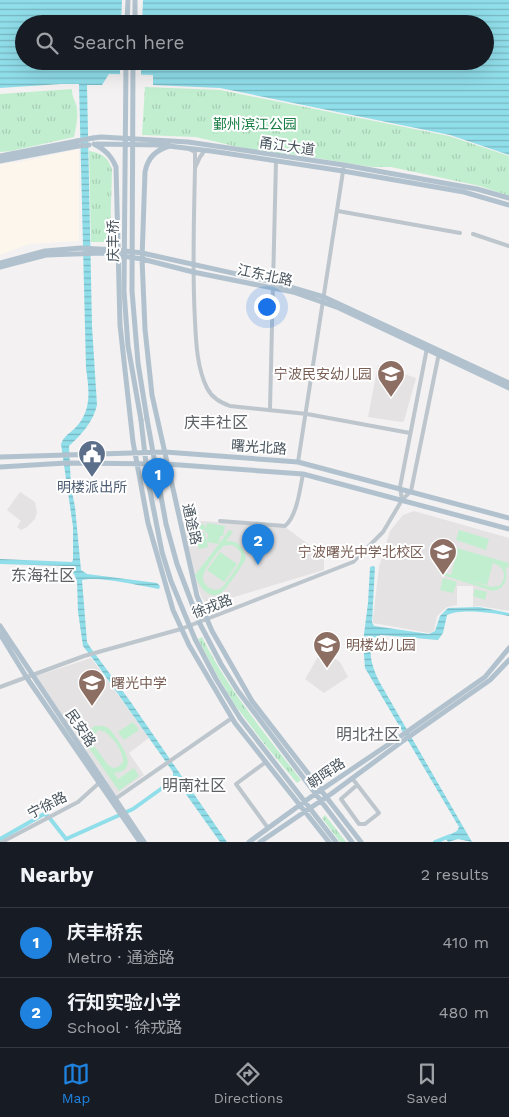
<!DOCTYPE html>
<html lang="en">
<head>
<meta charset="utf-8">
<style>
  :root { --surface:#171b24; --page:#242831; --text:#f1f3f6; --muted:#9ea1a6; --line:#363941; --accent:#1f82df }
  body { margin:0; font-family:"Work Sans","Noto Sans SC",sans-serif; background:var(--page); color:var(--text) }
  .you { position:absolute; left:266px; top:306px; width:18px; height:18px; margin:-12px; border:4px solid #fff; border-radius:50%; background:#1a73e8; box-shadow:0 0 0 8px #1a73e833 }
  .badge { display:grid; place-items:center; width:32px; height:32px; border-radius:50%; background:var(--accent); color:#fff; font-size:16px; font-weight:700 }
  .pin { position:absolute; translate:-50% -41px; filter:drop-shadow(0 1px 2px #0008) }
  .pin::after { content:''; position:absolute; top:26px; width:18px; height:15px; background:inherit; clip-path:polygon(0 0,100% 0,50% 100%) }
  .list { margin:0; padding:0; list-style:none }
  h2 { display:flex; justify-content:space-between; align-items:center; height:65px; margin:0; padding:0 20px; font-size:21px }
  h2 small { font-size:16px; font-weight:400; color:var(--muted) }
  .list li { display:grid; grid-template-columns:32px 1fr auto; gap:15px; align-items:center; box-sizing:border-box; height:70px; padding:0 20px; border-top:1px solid var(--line) }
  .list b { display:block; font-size:19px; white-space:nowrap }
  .list p { margin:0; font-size:16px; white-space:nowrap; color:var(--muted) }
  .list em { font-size:16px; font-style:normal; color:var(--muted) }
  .icon { flex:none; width:28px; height:28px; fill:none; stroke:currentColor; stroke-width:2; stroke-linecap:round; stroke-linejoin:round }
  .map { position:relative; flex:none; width:509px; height:842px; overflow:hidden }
  .search { position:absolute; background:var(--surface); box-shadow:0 5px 20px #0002; left:15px; right:15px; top:15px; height:55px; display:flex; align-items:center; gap:12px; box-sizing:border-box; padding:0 18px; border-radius:28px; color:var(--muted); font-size:19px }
  .sheet { height:205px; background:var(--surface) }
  nav { display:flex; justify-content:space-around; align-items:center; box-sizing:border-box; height:70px; border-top:1px solid var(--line); background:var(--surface); font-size:14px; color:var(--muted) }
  nav a { display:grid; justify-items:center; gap:2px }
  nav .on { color:var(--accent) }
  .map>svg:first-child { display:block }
  .commercial { fill:#fcf6ec }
  .education { fill:#e4e2e3 }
  .grass { fill:url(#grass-tufts) }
  .pitch { fill:#c1eecf; fill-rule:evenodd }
  .water { fill:url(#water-rules); fill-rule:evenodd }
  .pier { fill:#f3f1f1 }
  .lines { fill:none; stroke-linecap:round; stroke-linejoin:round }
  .canal { stroke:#90deea; stroke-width:4 }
  .minor { stroke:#bdc6cd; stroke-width:4 }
  .major { stroke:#b1c2ce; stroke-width:5 }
  .major-bridge { stroke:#b1c2ce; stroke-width:5 }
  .labels { text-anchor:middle; stroke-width:4; stroke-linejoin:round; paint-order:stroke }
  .park-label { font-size:14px; fill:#1a7e44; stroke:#fff }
  .street-label { font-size:14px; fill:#49555e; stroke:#fff }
  .education-label { font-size:14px; fill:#785e54; stroke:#fff; text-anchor:end }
  .service-label { font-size:14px; fill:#4e5e75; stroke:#fff }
  .quarter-label { font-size:16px; fill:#5d6165; stroke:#fff }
</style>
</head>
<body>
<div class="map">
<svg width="509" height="842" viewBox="0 0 509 842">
  <defs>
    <pattern id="grass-tufts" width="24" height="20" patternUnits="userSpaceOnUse" patternTransform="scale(1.25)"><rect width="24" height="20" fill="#c1eecf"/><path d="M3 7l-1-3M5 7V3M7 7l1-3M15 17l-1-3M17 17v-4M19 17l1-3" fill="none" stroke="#a7ceb4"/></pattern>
    <pattern id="water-rules" width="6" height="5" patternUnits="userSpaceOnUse" patternTransform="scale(1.25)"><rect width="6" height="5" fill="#90deea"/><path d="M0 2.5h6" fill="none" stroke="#78b7c1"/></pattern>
  </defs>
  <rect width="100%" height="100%" fill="#f3f1f1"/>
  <!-- commercial -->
  <path class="commercial" d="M 79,149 L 79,241 L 29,244 L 0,255 L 0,164 L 20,162 Z"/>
  <!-- education -->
  <path class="education" d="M 378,365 L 416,378 L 404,421 L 401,422 L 368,417 Z
    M 20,492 L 35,502 L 37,512 L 35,519 L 27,527 L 21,530 L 17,527 L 21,521 L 7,510 Z
    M 414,511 L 509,538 L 509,611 L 479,606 L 473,607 L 473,586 L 457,586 L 457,605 L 447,607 L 437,616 L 434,631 L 429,633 L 373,623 L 373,618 L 379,567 L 390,531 L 403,515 Z
    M 203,521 L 285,527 L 324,556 L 324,570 L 214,603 L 204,601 L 201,596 L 190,561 L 181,524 Z
    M 322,650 L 340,662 L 348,677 L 324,693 L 305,679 Z
    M 91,658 L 149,738 L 129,753 L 144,775 L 116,795 L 36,676 Z"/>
  <!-- grass -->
  <path class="grass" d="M 145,87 L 220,90 L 449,136 L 509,156 L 509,196 L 480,186 L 391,167 L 372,167 L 297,155 L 255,151 L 196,137 L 142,135 Z
    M 72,89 C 72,96 74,99 76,104 C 79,114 76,128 74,137 L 11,151 L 0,152 L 0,94 Z
    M 89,151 C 102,153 109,158 112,170 L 110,239 L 105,242 L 91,242 Z
    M 202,637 C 228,689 265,734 301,780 L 297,783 L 266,746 L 235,705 L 217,675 L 198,639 Z
    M 325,815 L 346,842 L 340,842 L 322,818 Z"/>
  <!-- pitch -->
  <path class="pitch" d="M 212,113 L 225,115 L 221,134 L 208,132 Z
    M 229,117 L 239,119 L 236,136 L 226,134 Z
    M 207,523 L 225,526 L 223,536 L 220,536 L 219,544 L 229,530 L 233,532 L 226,541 C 239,540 244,548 246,559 C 239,569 232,582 223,591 C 211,603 199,587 195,575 L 219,544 L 207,542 L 208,547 L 199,549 L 195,535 L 204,532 L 207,542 L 208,533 L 205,533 L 205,529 L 195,533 L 193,527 L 204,524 L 206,529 ZM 232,545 L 237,548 L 241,553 C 242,563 235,569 230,577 C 227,580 224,587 220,589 C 212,592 203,585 203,578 C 202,571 219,549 224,546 C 227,545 229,545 232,545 Z
    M 459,530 L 489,539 L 486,550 L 456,540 Z
    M 443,544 L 509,563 L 508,568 L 505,567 C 509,578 505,589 493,591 L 442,575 C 434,567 433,557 443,550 L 442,549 ZM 449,552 L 457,553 L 451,575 C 441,572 437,565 442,556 ZM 493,563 C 505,567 508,577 499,586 L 491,587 L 469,581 L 487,585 Z
    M 220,552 L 237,564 L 224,582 L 207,570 Z
    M 443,578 L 457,582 L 453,593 L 440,590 Z
    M 475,589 L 487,592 L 485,600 L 473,596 Z
    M 133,722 L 139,730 L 124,740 L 118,732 Z
    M 94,726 C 99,726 102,725 106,727 C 111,729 114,735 117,739 C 125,750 138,771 114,773 L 118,779 L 134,768 L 139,776 L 119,791 L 80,735 L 84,732 L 87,735 ZM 99,730 C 110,731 124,752 123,762 L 118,767 L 113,768 L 108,765 L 92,743 L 93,735 Z"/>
  <!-- water -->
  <path class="water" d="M 0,0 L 509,0 L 509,155 L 450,135 L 220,88 L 153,85 L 153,75 L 109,74 L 102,85 L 87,85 L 92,326 L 97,405 C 93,422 82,434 69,446 L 71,487 L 75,507 L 81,570 L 87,574 L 157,583 L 160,586 L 159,589 C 140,586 100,576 82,580 L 87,642 L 90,647 L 130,701 L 227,842 L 220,842 L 178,783 L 174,782 L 171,784 L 169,781 L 173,778 L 173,772 L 96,663 L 83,646 L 78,612 L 77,581 L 74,574 L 65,566 L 0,564 L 0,559 L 72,562 L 73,560 L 73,527 L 61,444 C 64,435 71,433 77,426 C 92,409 89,390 86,368 L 79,84 L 61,84 L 0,88 ZM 24,24 L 485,24 L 485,61 L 24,61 Z
    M 373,566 L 375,567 L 372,622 L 374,626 L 429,634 L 435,631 L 440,616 L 448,608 L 479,607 L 509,613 L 509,616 C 494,613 461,608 447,615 L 443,633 L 438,640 L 381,635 L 373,638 C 367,653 373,669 380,683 L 472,842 L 458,839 L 448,842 L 445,837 L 457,831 L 459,827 L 365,668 L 363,642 L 368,603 L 370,567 Z"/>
  <!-- pier -->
  <path class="pier" d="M 122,0 L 143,0 L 142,24 L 121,24 Z
    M 120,61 L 141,61 L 141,78 L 120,77 Z"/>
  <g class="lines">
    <!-- canal -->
    <path class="canal" d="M 0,839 L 44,814 L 48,816 L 66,839 L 133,809 L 172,781
      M 435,842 L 450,836"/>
    <!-- minor -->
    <path class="minor" d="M 189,149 L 195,152 L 195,168 L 200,157 L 205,150
      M 195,168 C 194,219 192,270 195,321 C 196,342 197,368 207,388 C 212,398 220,402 230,406 L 307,414 L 410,433
      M 338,211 L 460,233
      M 473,234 L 509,246
      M 270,409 L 276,161
      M 298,462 L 344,165
      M 402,500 L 400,487 L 427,348
      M 220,521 L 285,526 C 297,516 300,489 303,474
      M 0,687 L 84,656 L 181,629 L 353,562 L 383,532 L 402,500 L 411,491 L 439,353
      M 266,762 L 236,784 L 268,828
      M 352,778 L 379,813 L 365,824 L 359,824 L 341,799 L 357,785
      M 115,799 L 232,718
      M 2,842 L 78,802 L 99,783"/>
    <!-- major -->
    <path class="major" d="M 127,24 L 128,0
      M 135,24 L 135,0
      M 93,138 L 101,137 L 188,142 L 344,165 L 477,189 L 509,198
      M 94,144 C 105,150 111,155 116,167 L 120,325 L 133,442 L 148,523 L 173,610 L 189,645 L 235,723 L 329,842
      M 97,144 L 160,145 L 211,151 L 343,171 L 464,192 L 509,205
      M 170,146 C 156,150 148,157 145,172 L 142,259 L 145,329 L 152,395 L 197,596 L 212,631 L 252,701 L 361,842
      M 0,156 L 77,141
      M 0,161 L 78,146
      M 0,263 L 45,251 L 81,248 L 117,250 L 142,253 L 273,282 L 324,297 L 509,383
      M 0,267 L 46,255 L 103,253 L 142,259 L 193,272 L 293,292 L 339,308 L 509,388
      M 147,419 L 166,524 L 177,564 L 199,622 L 221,664 L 238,691 L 352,842
      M 141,420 L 148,481 L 162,552 L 171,581 L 195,639 L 216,679 L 240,718 L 336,842
      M 0,457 L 165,452 L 298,462 L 509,518
      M 0,467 L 66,463 L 166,464 L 303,474 L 509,529
      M 0,626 L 144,842
      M 0,634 L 27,678 L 140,842
      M 249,842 L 315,794 L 398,738 L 485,677 L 509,648
      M 260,842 L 331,794 L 400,743 L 490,680 L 509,660"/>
    <!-- major-bridge -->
    <path class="major-bridge" d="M 126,61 L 124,291 L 128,346 L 141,420
      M 133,61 L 132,291 L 138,363 L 147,419
      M 77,141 L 93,138
      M 78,146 L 89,145"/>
  </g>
  <!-- icons -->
  <defs>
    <symbol id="school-pin" viewBox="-11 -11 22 30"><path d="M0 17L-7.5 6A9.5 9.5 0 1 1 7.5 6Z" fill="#8d6e63" stroke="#fff"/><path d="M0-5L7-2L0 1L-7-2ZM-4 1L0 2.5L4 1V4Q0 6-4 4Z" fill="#fff"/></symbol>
    <symbol id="civic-pin" viewBox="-11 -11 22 30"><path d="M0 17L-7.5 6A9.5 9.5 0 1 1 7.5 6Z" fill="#5c6f8a" stroke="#fff"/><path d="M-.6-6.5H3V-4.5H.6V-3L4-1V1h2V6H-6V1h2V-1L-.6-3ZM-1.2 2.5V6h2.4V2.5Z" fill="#fff"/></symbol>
  </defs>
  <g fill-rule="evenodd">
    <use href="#school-pin" x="375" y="358" width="32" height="43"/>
    <use href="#civic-pin" x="76" y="438" width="32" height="43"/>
    <use href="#school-pin" x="427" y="536" width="32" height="43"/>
    <use href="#school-pin" x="311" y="629" width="32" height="43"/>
    <use href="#school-pin" x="76" y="667" width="32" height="43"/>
  </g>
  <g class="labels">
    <!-- park labels -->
    <g class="park-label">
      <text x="255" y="129">鄞州滨江公园</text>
    </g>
    <!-- street labels -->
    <g class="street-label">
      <text transform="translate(287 146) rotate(8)" y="5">甬江大道</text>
      <text transform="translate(113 241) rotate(-90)" y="5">庆丰桥</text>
      <text transform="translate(265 275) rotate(12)" y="5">江东北路</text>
      <text transform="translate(259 447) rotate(4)" y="5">曙光北路</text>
      <text transform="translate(192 524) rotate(77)" y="5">通途路</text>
      <text transform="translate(212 606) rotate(-21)" y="5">徐戎路</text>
      <text transform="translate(81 728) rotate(56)" y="5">民安路</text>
      <text transform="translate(326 773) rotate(-34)" y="5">朝晖路</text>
      <text transform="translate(47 805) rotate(-27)" y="5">宁徐路</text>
    </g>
    <!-- education labels -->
    <g class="education-label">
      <text x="372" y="379">宁波民安幼儿园</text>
      <text x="424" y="557">宁波曙光中学北校区</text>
      <text x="346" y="650" text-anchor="start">明楼幼儿园</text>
      <text x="111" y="688" text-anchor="start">曙光中学</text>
    </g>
    <!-- service labels -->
    <g class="service-label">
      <text x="92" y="492">明楼派出所</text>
    </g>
    <!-- quarter labels -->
    <g class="quarter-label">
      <text x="216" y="428">庆丰社区</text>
      <text x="43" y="581">东海社区</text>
      <text x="368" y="740">明北社区</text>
      <text x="194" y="791">明南社区</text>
    </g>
  </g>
</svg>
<div class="you"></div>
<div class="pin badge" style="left:158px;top:499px">1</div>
<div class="pin badge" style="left:258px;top:565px">2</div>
<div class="search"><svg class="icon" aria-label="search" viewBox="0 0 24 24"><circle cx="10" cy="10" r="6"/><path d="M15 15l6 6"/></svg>Search here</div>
</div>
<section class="sheet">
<h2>Nearby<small>2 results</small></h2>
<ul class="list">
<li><span class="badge">1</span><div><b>庆丰桥东</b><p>Metro · 通途路</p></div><em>410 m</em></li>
<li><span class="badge">2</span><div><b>行知实验小学</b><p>School · 徐戎路</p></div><em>480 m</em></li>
</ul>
</section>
<nav>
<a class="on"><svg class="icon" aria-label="map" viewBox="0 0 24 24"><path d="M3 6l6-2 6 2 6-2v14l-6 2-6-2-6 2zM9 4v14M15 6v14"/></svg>Map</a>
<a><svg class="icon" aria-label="directions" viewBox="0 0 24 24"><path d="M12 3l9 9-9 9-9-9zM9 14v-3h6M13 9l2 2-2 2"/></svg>Directions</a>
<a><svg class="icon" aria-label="saved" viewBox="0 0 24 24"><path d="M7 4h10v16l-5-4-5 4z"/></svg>Saved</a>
</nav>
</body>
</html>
